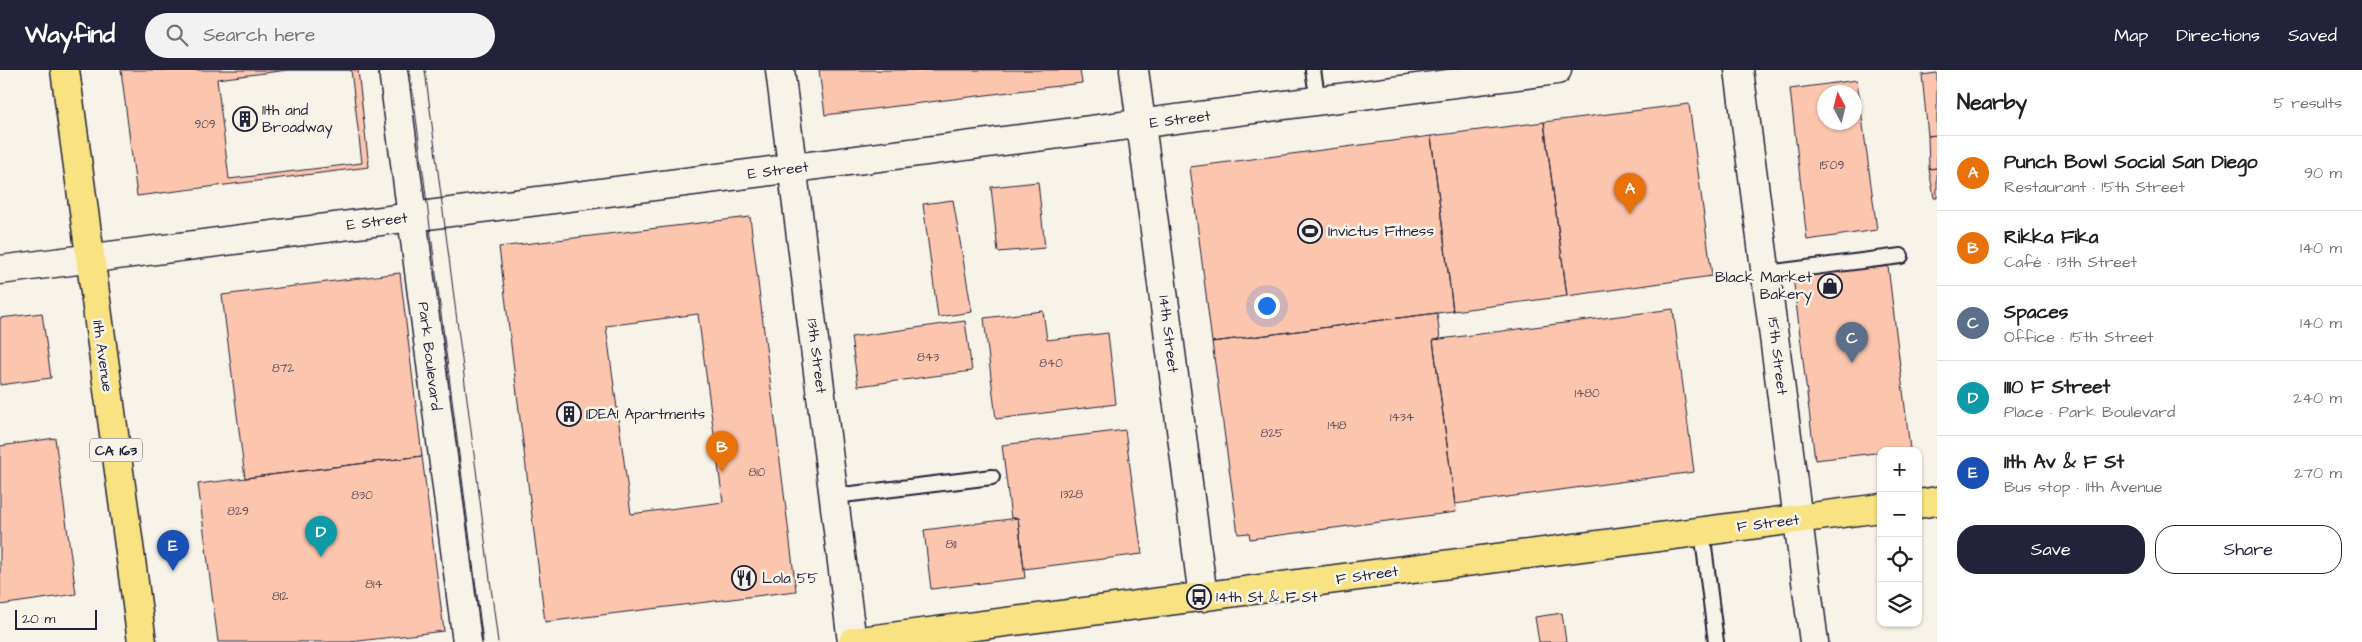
<!DOCTYPE html>
<html lang="en">
<head>
<meta charset="utf-8">
<style>
  :root { --surface:#fff; --page:#f2f2f2; --text:#202124; --muted:#757577; --line:#e0e0e0; --accent:#22223b }
  body { margin:0; font-family:"Architects Daughter",sans-serif; background:var(--page); color:var(--text) }
  .controls { position:absolute; right:15px; bottom:15px; display:grid; overflow:hidden; border-radius:10px; box-shadow:0 1px 4px #0004 }
  .controls button { width:45px; height:45px; display:grid; place-items:center; padding:0; border:0; border-bottom:1px solid var(--line); background:var(--surface); color:var(--text); font:25px sans-serif }
  .compass { position:absolute; left:1817px; top:15px; width:45px; height:45px; border-radius:50%; background:var(--surface); box-shadow:0 1px 4px #0004; rotate:353deg }
  .scale { position:absolute; left:15px; bottom:12px; width:82px; box-sizing:border-box; padding-left:5px; border:2px solid #22223b; border-top:0; font-size:14px; line-height:18px; white-space:nowrap; color:#22223b; -webkit-text-stroke:4px #f7f3e8; paint-order:stroke }
  .you { position:absolute; left:1266px; top:235px; width:18px; height:18px; margin:-12px; border:4px solid #fff; border-radius:50%; background:#1a73e8; box-shadow:0 0 0 8px #1a73e833 }
  .badge { display:grid; place-items:center; width:32px; height:32px; border-radius:50%; background:var(--accent); color:#fff; font-size:16px; font-weight:700 }
  .pin { position:absolute; translate:-50% -41px; filter:drop-shadow(0 1px 2px #0008) }
  .pin::after { content:''; position:absolute; top:26px; width:18px; height:15px; background:inherit; clip-path:polygon(0 0,100% 0,50% 100%) }
  .list { margin:0; padding:0; list-style:none }
  h2 { display:flex; justify-content:space-between; align-items:center; height:65px; margin:0; padding:0 20px; font-size:21px }
  h2 small { font-size:16px; font-weight:400; color:var(--muted) }
  .list li { display:grid; grid-template-columns:32px 1fr auto; gap:15px; align-items:center; box-sizing:border-box; height:75px; padding:0 20px; border-top:1px solid var(--line) }
  .list b { display:block; font-size:19px; white-space:nowrap }
  .list p { margin:0; font-size:16px; white-space:nowrap; color:var(--muted) }
  .list em { font-size:16px; font-style:normal; color:var(--muted) }
  .actions { display:flex; gap:10px; padding:15px 20px }
  .actions a { flex:1; padding:11px 0; border:1px solid var(--accent); border-radius:20px; text-align:center; font-size:18px; color:var(--accent) }
  .actions .main { background:var(--accent); color:#fff }
  .icon { flex:none; width:28px; height:28px; fill:none; stroke:currentColor; stroke-width:2; stroke-linecap:round; stroke-linejoin:round }
  .map { position:relative; flex:none; width:1937px; height:572px; overflow:hidden }
  header { display:flex; align-items:center; gap:30px; box-sizing:border-box; height:70px; padding:0 25px; background:var(--accent); color:#fff }
  header strong { font-size:24px }
  nav { display:flex; gap:28px; margin-inline-start:auto; font-size:18px }
  .search { width:350px; height:45px; background:var(--page); display:flex; align-items:center; gap:12px; box-sizing:border-box; padding:0 18px; border-radius:28px; color:var(--muted); font-size:19px }
  main { display:flex }
  aside { flex:1; background:var(--surface) }
  .map>svg:first-child { display:block }
  .building { fill:#fcc5ae; stroke:#22223b; fill-rule:evenodd }
  .lines { fill:none; stroke-linecap:round; stroke-linejoin:round }
  .service-casing { stroke:#22223b; stroke-width:18 }
  .minor-casing { stroke:#22223b; stroke-width:31 }
  .tertiary-casing { stroke:#22223b; stroke-width:31 }
  .primary-casing { stroke:#22223b; stroke-width:31 }
  .service { stroke:#f7f3e8; stroke-width:14 }
  .minor { stroke:#f7f3e8; stroke-width:28 }
  .tertiary { stroke:#f7f3e8; stroke-width:28 }
  .primary { stroke:#f8e281; stroke-width:28 }
  .tram { stroke:#22223b; stroke-width:1 }
  .labels { text-anchor:middle; stroke-width:5; stroke-linejoin:round; paint-order:stroke }
  .number-label { font-size:12px; fill:#584b58 }
  .shield { fill:#f7f3e8; stroke:#62616f; stroke-width:1 }
  .shield-label { font-size:14px; font-weight:bold; fill:#22223b }
  .poi-label { font-size:15px; fill:#22223b; stroke:#f7f3e8; text-anchor:start }
  .street-label { font-size:15px; fill:#22223b; stroke:#f7f3e8 }
</style>
</head>
<body>
<header>
<strong>Wayfind</strong>
<div class="search"><svg class="icon" aria-label="search" viewBox="0 0 24 24"><circle cx="10" cy="10" r="6"/><path d="M15 15l6 6"/></svg>Search here</div>
<nav><a>Map</a><a>Directions</a><a>Saved</a></nav>
</header>
<main>
<div class="map">
<svg width="1937" height="572" viewBox="0 0 1937 572">
  <rect width="100%" height="100%" fill="#f7f3e8"/>
  <filter id="ink" filterUnits="userSpaceOnUse"><feTurbulence type="fractalNoise" baseFrequency=".02" numOctaves="2"/><feDisplacementMap in="SourceGraphic" scale="10" xChannelSelector="R" yChannelSelector="G"/><feConvolveMatrix kernelMatrix="1 2 1 2 8 2 1 2 1" color-interpolation-filters="sRGB"/></filter>
  <g filter="url(#ink)">
    <!-- building -->
    <path class="building" d="M 121,0 L 358,0 L 369,97 L 137,126 Z
      M 288,0 L 351,0 L 362,93 L 229,109 L 217,9 Z
      M 819,0 L 1080,0 L 1082,13 L 825,45 Z
      M 1937,3 L 1937,65 L 1928,66 L 1922,5 Z
      M 1857,10 L 1877,160 L 1807,170 L 1790,19 ZM 1824,22 L 1854,22 L 1854,52 L 1824,52 Z
      M 1689,34 L 1712,206 L 1567,226 L 1544,52 Z
      M 1544,52 L 1567,226 L 1453,241 L 1431,66 Z
      M 1937,65 L 1937,98 L 1929,99 L 1928,66 Z
      M 1431,66 L 1453,241 L 1212,272 L 1190,97 Z
      M 1937,98 L 1937,128 L 1934,128 L 1929,99 Z
      M 1038,112 L 1045,178 L 998,182 L 991,117 Z
      M 953,130 L 972,242 L 938,247 L 923,134 Z
      M 750,147 L 796,521 L 545,552 L 499,177 ZM 698,244 L 723,432 L 631,444 L 606,256 Z
      M 1888,196 L 1910,379 L 1815,390 L 1793,207 Z
      M 400,203 L 422,386 L 245,408 L 222,225 Z
      M 1673,239 L 1694,402 L 1455,434 L 1433,270 Z
      M 1043,241 L 1047,270 L 1108,263 L 1116,334 L 996,349 L 984,248 Z
      M 42,243 L 51,308 L 0,315 L 0,248 Z
      M 1437,243 L 1440,269 L 1433,270 L 1456,442 L 1250,469 L 1249,463 L 1238,464 L 1212,272 Z
      M 965,251 L 972,301 L 858,316 L 851,267 Z
      M 1125,360 L 1142,484 L 1024,499 L 1018,448 L 1011,448 L 1002,375 Z
      M 55,368 L 76,524 L 0,535 L 0,376 Z
      M 422,386 L 444,561 L 350,572 L 218,572 L 198,414 Z
      M 1018,448 L 1025,508 L 931,519 L 924,460 Z
      M 1562,543 L 1566,572 L 1539,572 L 1535,547 Z"/>
    <g class="lines">
      <defs>
        <path id="service" d="M 1313,0 L 1318,31
          M 1767,203 L 1901,186
          M 835,426 L 992,407
          M 1702,461 L 1716,572"/>
        <path id="minor" d="M 393,0 L 467,572"/>
        <path id="tertiary" d="M 780,0 L 852,572
          M 1134,0 L 1203,527
          M 1739,0 L 1814,572
          M 0,200 L 1557,0"/>
        <path id="primary" d="M 65,0 L 142,572
          M 1918,434 L 1937,431
          M 853,572 L 1881,438"/>
      </defs>
      <!-- service casing -->
      <use href="#service" class="service-casing"/>
      <!-- minor casing -->
      <use href="#minor" class="minor-casing"/>
      <!-- tertiary casing -->
      <use href="#tertiary" class="tertiary-casing"/>
      <!-- primary casing -->
      <use href="#primary" class="primary-casing"/>
      <!-- service -->
      <use href="#service" class="service"/>
      <!-- minor -->
      <use href="#minor" class="minor"/>
      <!-- tertiary -->
      <use href="#tertiary" class="tertiary"/>
      <!-- primary -->
      <use href="#primary" class="primary"/>
      <!-- tram -->
      <path class="tram" d="M 410,0 L 483,572
        M 425,0 L 498,572"/>
    </g>
  </g>
  <!-- icons -->
  <defs>
    <symbol id="building-ring" viewBox="-11 -11 22 22"><circle r="9.5" fill="#f7f3e8" stroke="#22223b" stroke-width="1.5"/><path d="M-4-6H4V6H1V3H-1V6H-4ZM-2.5-4.3h1.7v1.8h-1.7ZM.8-4.3h1.7v1.8H.8ZM-2.5-1h1.7V.8h-1.7ZM.8-1h1.7V.8H.8Z" fill="#22223b"/></symbol>
    <symbol id="stadium-ring" viewBox="-11 -11 22 22"><circle r="9.5" fill="#f7f3e8" stroke="#22223b" stroke-width="1.5"/><path d="M0-5a6.5 5 0 1 0 0 10a6.5 5 0 1 0 0-10ZM-3.5-1.8h7v3.6h-7Z" fill="#22223b"/></symbol>
    <symbol id="shop-ring" viewBox="-11 -11 22 22"><circle r="9.5" fill="#f7f3e8" stroke="#22223b" stroke-width="1.5"/><path d="M-5-2.5h2.3a2.7 3.5 0 0 1 5.4 0H5L5.5 6h-11ZM-1.5-2.5h3a1.5 2.3 0 0 0-3 0Z" fill="#22223b"/></symbol>
    <symbol id="restaurant-ring" viewBox="-11 -11 22 22"><circle r="9.5" fill="#f7f3e8" stroke="#22223b" stroke-width="1.5"/><path d="M-5-6h1v4h1v-4h1v4h1v-4h1v5L-1.5 .5V6h-2V.5L-5-1ZM5-6V6H3V1.5H1.5Q1.5-4 5-6Z" fill="#22223b"/></symbol>
    <symbol id="bus-ring" viewBox="-11 -11 22 22"><circle r="9.5" fill="#f7f3e8" stroke="#22223b" stroke-width="1.5"/><path d="M-5-6H5V4H4V6H2V4H-2V6H-4V4H-5ZM-3.5-4V0h7V-4ZM-3.5 1.2v1.5H-2V1.2ZM2 1.2v1.5H3.5V1.2Z" fill="#22223b"/></symbol>
  </defs>
  <g fill-rule="evenodd">
    <use href="#building-ring" x="231" y="35" width="28" height="28"/>
    <use href="#stadium-ring" x="1296" y="147" width="28" height="28"/>
    <use href="#shop-ring" x="1816" y="202" width="28" height="28"/>
    <use href="#building-ring" x="555" y="330" width="28" height="28"/>
    <use href="#restaurant-ring" x="730" y="494" width="28" height="28"/>
    <use href="#bus-ring" x="1185" y="513" width="28" height="28"/>
  </g>
  <g class="labels">
    <!-- number labels -->
    <g class="number-label">
      <text x="205" y="58">909</text>
      <text x="1832" y="99">1509</text>
      <text x="928" y="291">843</text>
      <text x="1051" y="297">840</text>
      <text x="283" y="302">872</text>
      <text x="1587" y="327">1480</text>
      <text x="1402" y="351">1434</text>
      <text x="1337" y="359">1418</text>
      <text x="1272" y="367">825</text>
      <text x="757" y="406">810</text>
      <text x="1072" y="428">1328</text>
      <text x="362" y="429">830</text>
      <text x="238" y="445">829</text>
      <text x="951" y="478">811</text>
      <text x="374" y="518">814</text>
      <text x="280" y="530">812</text>
    </g>
    <!-- shield labels -->
    <rect class="shield" x="90" y="368.5" width="52" height="23" rx="4"/>
    <g class="shield-label">
      <text x="116" y="385">CA 163</text>
    </g>
    <!-- poi labels -->
    <g class="poi-label">
      <text x="262" y="45">11th and<tspan x="262" dy="17">Broadway</tspan></text>
      <text x="1328" y="166">Invictus Fitness</text>
      <text x="1812" y="212" text-anchor="end">Black Market<tspan x="1812" dy="17">Bakery</tspan></text>
      <text x="586" y="349">IDEA1 Apartments</text>
      <text x="762" y="513">Lola 55</text>
      <text x="1216" y="532">14th St &amp; F St</text>
    </g>
    <!-- street labels -->
    <g class="street-label">
      <text transform="translate(1180 49) rotate(-7)" y="5">E Street</text>
      <text transform="translate(778 100) rotate(-7)" y="5">E Street</text>
      <text transform="translate(377 151) rotate(-7)" y="5">E Street</text>
      <text transform="translate(1169 264) rotate(83)" y="5">14th Street</text>
      <text transform="translate(103 286) rotate(82)" y="5">11th Avenue</text>
      <text transform="translate(430 286) rotate(83)" y="5">Park Boulevard</text>
      <text transform="translate(817 286) rotate(83)" y="5">13th Street</text>
      <text transform="translate(1778 286) rotate(83)" y="5">15th Street</text>
      <text transform="translate(1768 453) rotate(-7)" y="5">F Street</text>
      <text transform="translate(1367 505) rotate(-8)" y="5">F Street</text>
    </g>
  </g>
</svg>
<div class="controls">
<button>+</button>
<button>−</button>
<button><svg class="icon" aria-label="locate" viewBox="0 0 24 24"><circle cx="12" cy="12" r="6"/><path d="M12 2v4M12 18v4M2 12h4M18 12h4"/></svg></button>
<button><svg class="icon" aria-label="layers" viewBox="0 0 24 24"><path d="M12 4l9 5-9 5-9-5zM3 14l9 5 9-5"/></svg></button>
</div>
<svg class="compass" viewBox="-18 -18 36 36"><path d="M0-13l5 13h-10z" fill="#e53935"/><path d="M0 13l5-13h-10z" fill="#757577"/></svg>
<div class="scale">20 m</div>
<div class="you"></div>
<div class="pin badge" style="left:1630px;top:144px;background:#e8710a">A</div>
<div class="pin badge" style="left:722px;top:402px;background:#e8710a">B</div>
<div class="pin badge" style="left:1852px;top:293px;background:#5c6f8a">C</div>
<div class="pin badge" style="left:321px;top:487px;background:#0f9aa8">D</div>
<div class="pin badge" style="left:173px;top:501px;background:#1a4fb4">E</div>
</div>
<aside>
<h2>Nearby<small>5 results</small></h2>
<ul class="list">
<li><span class="badge" style="background:#e8710a">A</span><div><b>Punch Bowl Social San Diego</b><p>Restaurant · 15th Street</p></div><em>90 m</em></li>
<li><span class="badge" style="background:#e8710a">B</span><div><b>Rikka Fika</b><p>Café · 13th Street</p></div><em>140 m</em></li>
<li><span class="badge" style="background:#5c6f8a">C</span><div><b>Spaces</b><p>Office · 15th Street</p></div><em>140 m</em></li>
<li><span class="badge" style="background:#0f9aa8">D</span><div><b>1110 F Street</b><p>Place · Park Boulevard</p></div><em>240 m</em></li>
<li><span class="badge" style="background:#1a4fb4">E</span><div><b>11th Av &amp; F St</b><p>Bus stop · 11th Avenue</p></div><em>270 m</em></li>
</ul>
<div class="actions"><a class="main">Save</a><a>Share</a></div>
</aside>
</main>
</body>
</html>
